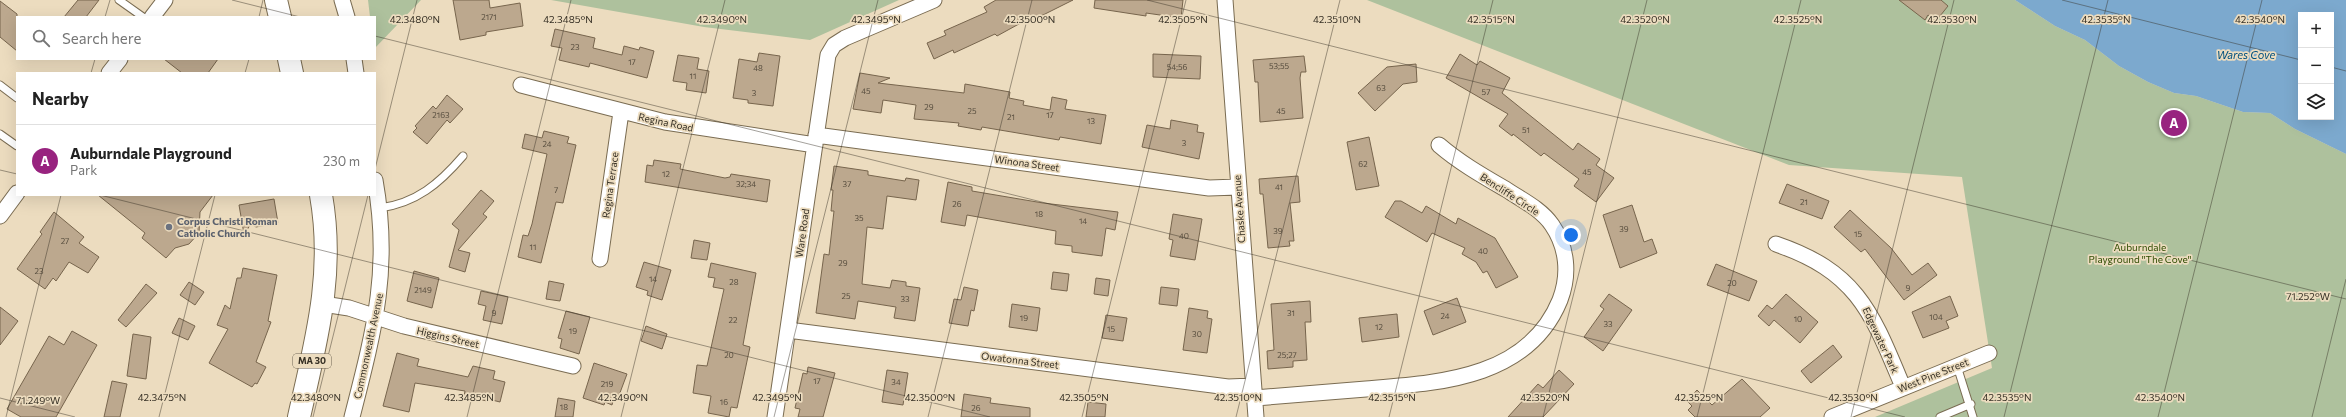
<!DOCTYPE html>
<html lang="en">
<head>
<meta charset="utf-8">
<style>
  :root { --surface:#fff; --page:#f6f6f6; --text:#222; --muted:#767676; --line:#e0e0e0; --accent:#98237f }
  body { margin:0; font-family:Commissioner,sans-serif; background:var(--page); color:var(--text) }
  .controls { position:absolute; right:12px; top:12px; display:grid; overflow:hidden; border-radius:0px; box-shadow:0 4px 16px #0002 }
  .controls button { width:36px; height:36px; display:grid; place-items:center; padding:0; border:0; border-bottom:1px solid var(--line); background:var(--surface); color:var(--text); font:20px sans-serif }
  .you { position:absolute; left:1571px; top:235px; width:14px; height:14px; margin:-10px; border:3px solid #fff; border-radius:50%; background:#1a73e8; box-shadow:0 0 0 6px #1a73e833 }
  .badge { display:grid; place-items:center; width:26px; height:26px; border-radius:50%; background:var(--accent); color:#fff; font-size:13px; font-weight:700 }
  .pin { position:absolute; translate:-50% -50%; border:2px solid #fff; box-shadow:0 1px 4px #0006 }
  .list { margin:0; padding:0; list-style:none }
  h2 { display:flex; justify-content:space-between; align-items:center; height:52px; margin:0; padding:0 16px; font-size:17px }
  h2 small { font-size:13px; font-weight:400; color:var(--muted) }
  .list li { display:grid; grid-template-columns:26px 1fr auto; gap:12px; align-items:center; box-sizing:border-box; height:72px; padding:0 16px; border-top:1px solid var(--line) }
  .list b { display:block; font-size:15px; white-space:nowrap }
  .list p { margin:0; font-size:13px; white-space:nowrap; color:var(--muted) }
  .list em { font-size:13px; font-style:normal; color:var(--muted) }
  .icon { flex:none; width:22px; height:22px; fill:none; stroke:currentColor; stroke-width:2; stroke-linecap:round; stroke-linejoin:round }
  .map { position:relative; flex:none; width:2346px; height:417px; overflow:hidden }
  .search { position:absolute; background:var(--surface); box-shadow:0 4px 16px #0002; left:16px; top:16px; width:360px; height:44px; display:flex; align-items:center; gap:10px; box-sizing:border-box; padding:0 14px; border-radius:0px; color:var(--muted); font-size:15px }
  .panel { position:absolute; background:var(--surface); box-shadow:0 4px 16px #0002; left:16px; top:72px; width:360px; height:124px; border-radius:0px }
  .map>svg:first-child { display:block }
  .green { fill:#aec19d }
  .water { fill:#7ca9ce; fill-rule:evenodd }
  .building { fill:#bca88e; stroke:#77654d }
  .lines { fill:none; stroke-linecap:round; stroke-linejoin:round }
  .service-casing { stroke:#7a6c52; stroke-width:9 }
  .minor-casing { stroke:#7a6c52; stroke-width:17 }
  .primary-casing { stroke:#7a6c52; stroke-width:24 }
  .service { stroke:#fff; stroke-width:7 }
  .minor { stroke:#fff; stroke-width:15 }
  .primary { stroke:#fff; stroke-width:22 }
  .ticks { fill:none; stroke:#352f24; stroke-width:1; stroke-opacity:0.45 }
  .worship-dot { fill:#6b7280; stroke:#ecdcbf; stroke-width:1.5 }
  .labels { text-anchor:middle; stroke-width:3.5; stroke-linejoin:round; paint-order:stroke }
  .number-label { font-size:8px; fill:#574d3e }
  .shield { fill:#ecdcbf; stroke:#6c6352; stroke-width:1 }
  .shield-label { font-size:9px; font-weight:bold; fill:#352f24 }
  .street-label { font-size:10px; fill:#352f24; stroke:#ecdcbf }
  .worship-label { font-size:10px; font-weight:bold; fill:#5b616d; stroke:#ecdcbf; text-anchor:start }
  .park-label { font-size:10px; fill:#2e4b00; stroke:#ecdcbf }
  .water-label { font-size:11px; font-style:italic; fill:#00507f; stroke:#ecdcbf }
  .ticks-label { font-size:10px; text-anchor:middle; fill:#352f24; stroke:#ecdcbf; stroke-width:3.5; stroke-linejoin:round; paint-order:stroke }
</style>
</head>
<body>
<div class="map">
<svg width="2346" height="417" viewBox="0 0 2346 417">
  <rect width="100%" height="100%" fill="#ecdcbf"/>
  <!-- green -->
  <path class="green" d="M 368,0 L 421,0 L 375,48 L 375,17 L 370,17 Z
    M 551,0 L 899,0 L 810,40 L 704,27 Z
    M 1367,0 L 2015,0 L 2055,26 L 2085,40 L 2119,66 L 2148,82 L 2174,93 L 2196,96 L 2243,112 L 2270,113 L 2295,129 L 2346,154 L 2346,417 L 1875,417 L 1992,368 L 1962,177 L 1789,165 Z"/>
  <!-- water -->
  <path class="water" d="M 2015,0 L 2346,0 L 2346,154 L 2295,129 L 2270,113 L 2243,112 L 2196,96 L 2174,93 L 2148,82 L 2119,66 L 2085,40 L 2055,26 ZM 2301,15 L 2331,15 L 2331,117 L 2301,117 Z"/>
  <!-- building -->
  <path class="building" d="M 78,0 L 99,0 L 86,17 L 64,17 Z
    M 453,0 L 489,0 L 490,8 L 520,3 L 523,26 L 486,32 L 486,35 L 460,40 Z
    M 996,0 L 1073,0 L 1029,22 L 1028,19 L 997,36 L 995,34 L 954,53 L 953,50 L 934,59 L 927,43 L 946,35 L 944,31 L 987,12 L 984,7 Z
    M 1095,0 L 1183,0 L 1181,18 L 1146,13 L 1146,16 L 1094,8 Z
    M 1899,0 L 1941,0 L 1948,6 L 1936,21 L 1928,15 L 1925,20 Z
    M 0,1 L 17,14 L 17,51 L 0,37 Z
    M 555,29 L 595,38 L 593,48 L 622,55 L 624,46 L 639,50 L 640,47 L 654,51 L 647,78 L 590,63 L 589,67 L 559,60 L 562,48 L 551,46 Z
    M 759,53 L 780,56 L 773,106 L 748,103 L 748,100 L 733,98 L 739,59 L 757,62 Z
    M 1153,54 L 1201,56 L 1200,79 L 1153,77 Z
    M 1460,54 L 1477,65 L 1480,61 L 1510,78 L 1502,93 L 1573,150 L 1578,143 L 1600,159 L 1596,165 L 1614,178 L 1596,202 L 1574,186 L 1579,179 L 1544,153 L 1541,156 L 1513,134 L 1512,136 L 1499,126 L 1508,114 L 1446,78 Z
    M 678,55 L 699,58 L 697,69 L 709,71 L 706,93 L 686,90 L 687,83 L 673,81 Z
    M 1304,56 L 1306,72 L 1301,72 L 1300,78 L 1303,118 L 1260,122 L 1258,82 L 1255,82 L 1253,60 Z
    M 164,59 L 218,59 L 208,73 L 182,73 Z
    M 1416,64 L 1417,82 L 1403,84 L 1375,111 L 1358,93 L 1387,67 Z
    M 860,73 L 890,78 L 878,83 L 964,93 L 965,84 L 1010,92 L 1009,98 L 1024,101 L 1023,105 L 1050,110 L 1052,97 L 1067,100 L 1065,109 L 1106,115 L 1101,144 L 1060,137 L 1059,140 L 982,127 L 981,130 L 958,126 L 959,123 L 914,119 L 916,105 L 883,100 L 881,113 L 853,109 Z
    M 447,95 L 463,109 L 450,123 L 447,120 L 427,144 L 413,132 L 417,128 L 415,126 L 433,106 L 436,109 Z
    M 1171,120 L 1198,125 L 1197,132 L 1204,133 L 1199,159 L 1142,147 L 1147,125 L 1170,129 Z
    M 544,131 L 569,137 L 567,143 L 576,145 L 563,203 L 556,202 L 541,263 L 518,257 L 523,235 L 528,236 L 532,224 L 547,154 L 522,148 L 525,134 L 542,138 Z
    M 1369,137 L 1379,186 L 1356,190 L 1347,142 Z
    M 654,160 L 681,164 L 680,169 L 725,178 L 730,177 L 731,174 L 770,180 L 767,202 L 645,182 L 647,165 L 653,166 Z
    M 834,166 L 868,171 L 868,175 L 905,181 L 906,178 L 919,180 L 916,200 L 887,196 L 883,229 L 867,227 L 862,284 L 890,288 L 892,280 L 906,282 L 906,286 L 920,288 L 915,321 L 894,318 L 896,307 L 858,301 L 855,319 L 816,313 L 824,254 L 829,255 L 834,211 L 831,211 L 833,190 L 831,190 Z
    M 1298,176 L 1300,202 L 1290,203 L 1294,241 L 1289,241 L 1290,246 L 1268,248 L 1263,194 L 1260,194 L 1259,179 Z
    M 948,182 L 972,187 L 972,191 L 1043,203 L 1118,212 L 1115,230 L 1106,228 L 1102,256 L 1072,252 L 1072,246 L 1055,244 L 1056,231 L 967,215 L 965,226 L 941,222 Z
    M 1787,184 L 1829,201 L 1822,219 L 1779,203 Z
    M 481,190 L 494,201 L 483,214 L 487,217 L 458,250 L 470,253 L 465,272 L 449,267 L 459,230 L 452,224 Z
    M 98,195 L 213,195 L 200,212 L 199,233 L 189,244 L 175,248 L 166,258 L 142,238 L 145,233 Z
    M 274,199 L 278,223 L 256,227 L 251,224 L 244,234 L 239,205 Z
    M 1395,201 L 1401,201 L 1422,213 L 1426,206 L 1456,224 L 1458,218 L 1495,238 L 1518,277 L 1496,288 L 1487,271 L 1483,273 L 1476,262 L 1462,254 L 1465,248 L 1432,233 L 1427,242 L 1385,217 Z
    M 1632,205 L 1644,242 L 1652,239 L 1657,253 L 1620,268 L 1603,215 Z
    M 1850,210 L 1891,248 L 1912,275 L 1928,263 L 1937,275 L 1904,300 L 1865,249 L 1861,252 L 1834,227 Z
    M 54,212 L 84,237 L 79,243 L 99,257 L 88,273 L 69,262 L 56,281 L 53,278 L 45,289 L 17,269 L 42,234 L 40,232 Z
    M 1173,214 L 1202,219 L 1195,260 L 1170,256 L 1173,240 L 1169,239 Z
    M 694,240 L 710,243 L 707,260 L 691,258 Z
    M 644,262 L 671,270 L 662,300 L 647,295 L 648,291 L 636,287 Z
    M 711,263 L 756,273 L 743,345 L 750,347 L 737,408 L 731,407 L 729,417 L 708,413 L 711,396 L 693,393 L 697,365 L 707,366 L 724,289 L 713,287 L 715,278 L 708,277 Z
    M 1716,264 L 1757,281 L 1749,301 L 1707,285 Z
    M 243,268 L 277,275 L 268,321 L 271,322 L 256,362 L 266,367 L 257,384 L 255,383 L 252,387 L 209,363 L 228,329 L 217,325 L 225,305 L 230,309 L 237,278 L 241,278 Z
    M 414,271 L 439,278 L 432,308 L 407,301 Z
    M 1053,272 L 1069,274 L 1067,291 L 1051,289 Z
    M 1096,278 L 1110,280 L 1108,296 L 1094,294 Z
    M 549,281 L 564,284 L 560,301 L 546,299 Z
    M 189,282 L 204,292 L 195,305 L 180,295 Z
    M 146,284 L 157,293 L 126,327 L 118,320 Z
    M 964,287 L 978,290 L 974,311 L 971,310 L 968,326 L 949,323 L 954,299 L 961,300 Z
    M 1161,287 L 1179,289 L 1177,306 L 1159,304 Z
    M 481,291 L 508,297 L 502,324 L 483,320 L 486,306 L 478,304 Z
    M 1609,294 L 1632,310 L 1603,351 L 1584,337 L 1604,309 L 1600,306 Z
    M 1786,294 L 1818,322 L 1800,343 L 1774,320 L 1769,326 L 1758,316 L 1767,305 L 1772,309 Z
    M 1950,296 L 1958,316 L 1946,321 L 1949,328 L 1923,338 L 1912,312 Z
    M 1457,298 L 1466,322 L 1433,335 L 1424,311 Z
    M 1310,301 L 1311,322 L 1305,322 L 1307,360 L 1293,361 L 1293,367 L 1268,369 L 1267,351 L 1274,350 L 1271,304 Z
    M 1012,304 L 1040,308 L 1037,331 L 1009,327 Z
    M 0,307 L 18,321 L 0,345 Z
    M 1189,308 L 1208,311 L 1207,318 L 1212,319 L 1207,353 L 1183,350 Z
    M 566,311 L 590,317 L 579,354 L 560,348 L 562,339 L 558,338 Z
    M 1397,314 L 1399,337 L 1362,342 L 1359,318 Z
    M 1106,315 L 1127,318 L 1123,341 L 1102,338 Z
    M 179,318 L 195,326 L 188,340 L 172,333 Z
    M 646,326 L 667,334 L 662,349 L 641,341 Z
    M 72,331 L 97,345 L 56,417 L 21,417 L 7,409 L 49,336 L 64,345 Z
    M 133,334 L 151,337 L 146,379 L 127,376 Z
    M 1833,345 L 1842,357 L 1811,383 L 1801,371 Z
    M 397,353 L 419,359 L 417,366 L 468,377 L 473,366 L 495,371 L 493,379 L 505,382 L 500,402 L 488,399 L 487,401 L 464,396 L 465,391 L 415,383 L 409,412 L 383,406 Z
    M 594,363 L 627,374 L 618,398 L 614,397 L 612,405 L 605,402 L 604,405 L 583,398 Z
    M 808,367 L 835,373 L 823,417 L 798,417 L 800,409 L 795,408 L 803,373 L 807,374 Z
    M 887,370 L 908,373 L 903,405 L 882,402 Z
    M 1559,370 L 1574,384 L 1543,417 L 1508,417 L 1538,384 L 1543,388 Z
    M 1742,379 L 1770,408 L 1760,417 L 1695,417 L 1688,410 L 1692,406 L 1687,401 L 1697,390 L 1712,405 Z
    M 112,381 L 127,384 L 120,417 L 104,417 Z
    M 964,394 L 991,398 L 990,403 L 1030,408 L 1030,417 L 961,417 Z
    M 558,398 L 575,401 L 573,417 L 555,417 Z
    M 1088,402 L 1106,404 L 1105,417 L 1086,417 Z"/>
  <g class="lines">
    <defs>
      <path id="service" d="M 119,0 L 143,17
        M 0,85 L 17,98
        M 0,134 L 17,146
        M 380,208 C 416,203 439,184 463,156
        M 1957,366 L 1973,417
        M 1940,417 L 1971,404"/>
      <path id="minor" d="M 342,0 L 347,17
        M 1225,0 L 1256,417
        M 152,17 L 165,0
        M 354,59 L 356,73
        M 109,73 L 120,59
        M 521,85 L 665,122 L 815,145
        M 816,135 L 1209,188 L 1238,187
        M 0,216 L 17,193
        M 1776,244 C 1858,272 1872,313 1903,387
        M 600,259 L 621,112
        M 323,304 L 349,308 L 404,326 L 573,366
        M 788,330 L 1228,387 L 1253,386
        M 1255,398 C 1292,395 1329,392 1366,389 C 1438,383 1528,379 1560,300 C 1570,274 1567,247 1552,225 C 1541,209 1522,200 1507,190 C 1483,176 1460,163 1439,145
        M 352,417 C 374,331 391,269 375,180
        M 775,417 L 828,55 L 834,45 L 845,38 L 934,0
        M 1832,417 L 1989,353"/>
      <path id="primary" d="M 276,0 L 280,17
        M 289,59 L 292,73
        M 299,417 C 316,341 335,274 321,195"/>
    </defs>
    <!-- service casing -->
    <use href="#service" class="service-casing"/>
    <!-- minor casing -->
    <use href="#minor" class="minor-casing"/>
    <!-- primary casing -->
    <use href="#primary" class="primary-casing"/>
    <!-- service -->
    <use href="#service" class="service"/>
    <!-- minor -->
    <use href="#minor" class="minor"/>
    <!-- primary -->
    <use href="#primary" class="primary"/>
  </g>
  <!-- ticks -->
  <path class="ticks" d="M 232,0 L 300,17M 1147,0 L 2346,299M 2062,0 L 2301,60M 105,17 L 110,0M 259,17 L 263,0M 375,36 L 1905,417M 2331,67 L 2346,71M 91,73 L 95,59M 245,73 L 249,59M 375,169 L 417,0M 0,170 L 17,174M 100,195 L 990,417M 0,398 L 75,417M 6,417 L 61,195M 159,417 L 215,195M 313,417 L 368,195M 467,417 L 571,0M 621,417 L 725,0M 774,417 L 878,0M 928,417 L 1032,0M 1082,417 L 1186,0M 1236,417 L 1340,0M 1389,417 L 1493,0M 1543,417 L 1647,0M 1697,417 L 1801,0M 1851,417 L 1954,0M 2004,417 L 2108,0M 2158,417 L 2262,0M 2312,417 L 2346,279"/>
  <!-- markers -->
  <circle class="worship-dot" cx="169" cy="227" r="4"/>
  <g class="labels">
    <!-- number labels -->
    <g class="number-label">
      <text x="489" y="20">2171</text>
      <text x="575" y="50">23</text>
      <text x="632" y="65">17</text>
      <text x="1279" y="69">53;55</text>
      <text x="1177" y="70">54;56</text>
      <text x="758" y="71">48</text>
      <text x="693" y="79">11</text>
      <text x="1381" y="91">63</text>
      <text x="866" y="94">45</text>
      <text x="1486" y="95">57</text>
      <text x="754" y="96">3</text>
      <text x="929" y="110">29</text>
      <text x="972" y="114">25</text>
      <text x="1281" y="114">45</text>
      <text x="441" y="118">2163</text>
      <text x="1050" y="118">17</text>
      <text x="1011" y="120">21</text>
      <text x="1091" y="124">13</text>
      <text x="1526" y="133">51</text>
      <text x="1184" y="146">3</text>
      <text x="547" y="147">24</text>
      <text x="1363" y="167">62</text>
      <text x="1587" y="175">45</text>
      <text x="666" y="177">12</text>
      <text x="746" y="187">32;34</text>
      <text x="847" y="187">37</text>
      <text x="1279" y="190">41</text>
      <text x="556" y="193">7</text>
      <text x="1804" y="205">21</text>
      <text x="957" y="207">26</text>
      <text x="1039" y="217">18</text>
      <text x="859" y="221">35</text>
      <text x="1083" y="224">14</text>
      <text x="1624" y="232">39</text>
      <text x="1278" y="234">39</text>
      <text x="1858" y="237">15</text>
      <text x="1184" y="239">40</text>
      <text x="65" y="244">27</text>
      <text x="533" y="250">11</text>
      <text x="1483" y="254">40</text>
      <text x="843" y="266">29</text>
      <text x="39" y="274">23</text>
      <text x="653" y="282">14</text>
      <text x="734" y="285">28</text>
      <text x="1732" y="286">20</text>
      <text x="1908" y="291">9</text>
      <text x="423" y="293">2149</text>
      <text x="846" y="299">25</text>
      <text x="905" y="302">33</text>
      <text x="494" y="316">9</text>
      <text x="1291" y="316">31</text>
      <text x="1445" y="319">24</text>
      <text x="1936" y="320">104</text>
      <text x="1024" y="321">19</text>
      <text x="1798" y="322">10</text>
      <text x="733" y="323">22</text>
      <text x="1608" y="327">33</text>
      <text x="1379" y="330">12</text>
      <text x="1111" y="332">15</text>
      <text x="573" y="334">19</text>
      <text x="1197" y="337">30</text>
      <text x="729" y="358">20</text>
      <text x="1287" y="358">25;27</text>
      <text x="817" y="384">17</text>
      <text x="896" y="385">34</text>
      <text x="607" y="387">219</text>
      <text x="724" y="405">16</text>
      <text x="564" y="410">18</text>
      <text x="976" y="411">26</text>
    </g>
    <!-- shield labels -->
    <rect class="shield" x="293" y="354" width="38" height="14" rx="3"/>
    <g class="shield-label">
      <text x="312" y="364">MA 30</text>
    </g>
    <!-- street labels -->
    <g class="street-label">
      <text transform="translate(666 122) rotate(12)" y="4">Regina Road</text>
      <text transform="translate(1027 163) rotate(8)" y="4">Winona Street</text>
      <text transform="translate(610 185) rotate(-82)" y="4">Regina Terrace</text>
      <text transform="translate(1510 194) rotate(33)" y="4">Bencliffe Circle</text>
      <text transform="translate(1239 209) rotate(-94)" y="4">Chaske Avenue</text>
      <text transform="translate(802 233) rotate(-82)" y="4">Ware Road</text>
      <text transform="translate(448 337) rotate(13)" y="4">Higgins Street</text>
      <text transform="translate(1881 340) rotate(65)" y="4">Edgewater Park</text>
      <text transform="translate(368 346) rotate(-78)" y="4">Commonwealth Avenue</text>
      <text transform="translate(1020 360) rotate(7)" y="4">Owatonna Street</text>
      <text transform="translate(1933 375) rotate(-22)" y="4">West Pine Street</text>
    </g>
    <!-- worship labels -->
    <g class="worship-label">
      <text x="177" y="225">Corpus Christi Roman<tspan x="177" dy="12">Catholic Church</tspan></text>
    </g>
    <!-- park labels -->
    <g class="park-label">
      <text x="2140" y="251">Auburndale<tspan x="2140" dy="12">Playground "The Cove"</tspan></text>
    </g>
    <!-- water labels -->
    <g class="water-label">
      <text x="2246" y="59">Wares Cove</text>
    </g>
  </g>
  <g class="ticks-label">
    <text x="1337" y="23">42.3510°N</text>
    <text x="1491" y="23">42.3515°N</text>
    <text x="1798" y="23">42.3525°N</text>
    <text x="1952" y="23">42.3530°N</text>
    <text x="2106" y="23">42.3535°N</text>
    <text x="415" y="23">42.3480°N</text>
    <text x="568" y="23">42.3485°N</text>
    <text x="722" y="23">42.3490°N</text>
    <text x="876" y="23">42.3495°N</text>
    <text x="1030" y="23">42.3500°N</text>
    <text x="1183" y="23">42.3505°N</text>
    <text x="1645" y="23">42.3520°N</text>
    <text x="2260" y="23">42.3540°N</text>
    <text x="2308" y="300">71.252°W</text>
    <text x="162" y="401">42.3475°N</text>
    <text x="316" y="401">42.3480°N</text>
    <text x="469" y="401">42.3485°N</text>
    <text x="623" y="401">42.3490°N</text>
    <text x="777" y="401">42.3495°N</text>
    <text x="930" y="401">42.3500°N</text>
    <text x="1084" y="401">42.3505°N</text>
    <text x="1238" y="401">42.3510°N</text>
    <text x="1392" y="401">42.3515°N</text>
    <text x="1545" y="401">42.3520°N</text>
    <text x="1699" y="401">42.3525°N</text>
    <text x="1853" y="401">42.3530°N</text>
    <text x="2007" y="401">42.3535°N</text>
    <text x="2160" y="401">42.3540°N</text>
    <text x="38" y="404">71.249°W</text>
  </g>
</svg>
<div class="controls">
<button>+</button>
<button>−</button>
<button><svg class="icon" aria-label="layers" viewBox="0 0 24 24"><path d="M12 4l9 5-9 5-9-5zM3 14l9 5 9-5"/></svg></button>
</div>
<div class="you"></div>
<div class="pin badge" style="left:2174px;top:123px">A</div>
<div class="search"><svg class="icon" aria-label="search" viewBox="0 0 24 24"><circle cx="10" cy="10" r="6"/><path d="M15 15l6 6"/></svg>Search here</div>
<section class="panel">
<h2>Nearby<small></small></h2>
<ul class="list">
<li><span class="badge">A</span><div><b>Auburndale Playground</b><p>Park</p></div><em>230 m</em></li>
</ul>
</section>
</div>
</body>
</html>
